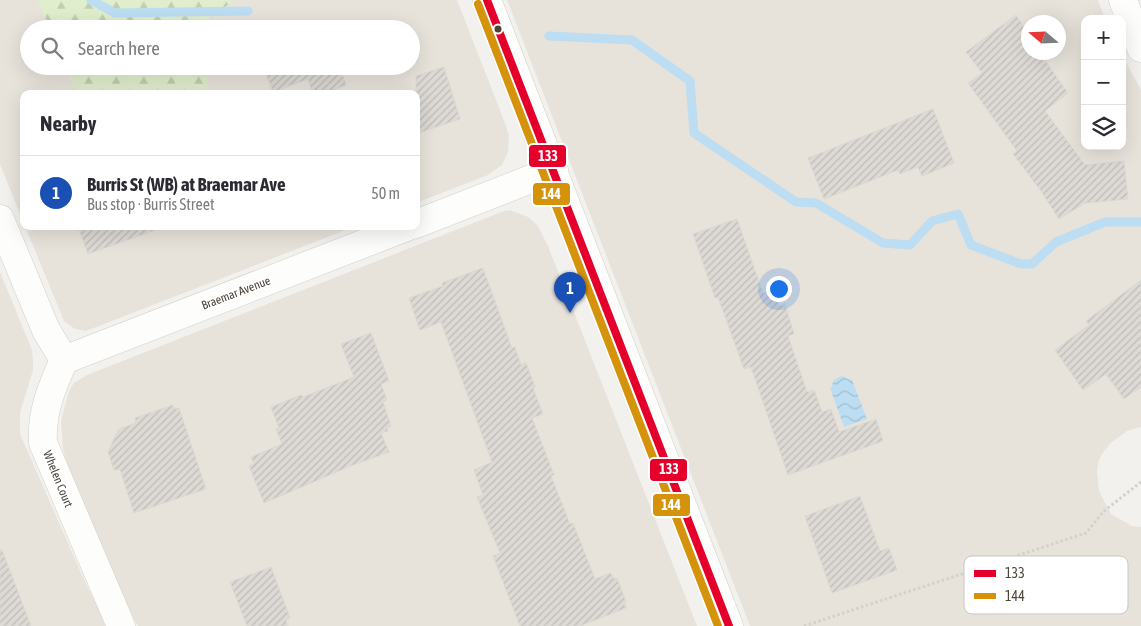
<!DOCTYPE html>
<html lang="en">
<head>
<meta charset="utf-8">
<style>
  :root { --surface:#fff; --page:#f7f7f7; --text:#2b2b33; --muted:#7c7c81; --line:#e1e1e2; --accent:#868078 }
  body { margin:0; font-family:"Asap Condensed",sans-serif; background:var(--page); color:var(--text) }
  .controls { position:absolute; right:15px; top:15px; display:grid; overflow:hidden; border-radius:10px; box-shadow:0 5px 20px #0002 }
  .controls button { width:45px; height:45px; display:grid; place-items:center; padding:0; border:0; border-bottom:1px solid var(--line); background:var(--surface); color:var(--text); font:25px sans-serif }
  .compass { position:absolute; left:1021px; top:15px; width:45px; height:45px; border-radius:50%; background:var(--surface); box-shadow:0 5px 20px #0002; rotate:289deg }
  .you { position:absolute; left:778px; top:288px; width:18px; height:18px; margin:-12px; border:4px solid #fff; border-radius:50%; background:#1a73e8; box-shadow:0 0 0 8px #1a73e833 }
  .badge { display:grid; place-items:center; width:32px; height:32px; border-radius:50%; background:var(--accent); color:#fff; font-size:16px; font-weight:700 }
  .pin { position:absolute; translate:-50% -41px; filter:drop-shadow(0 1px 2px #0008) }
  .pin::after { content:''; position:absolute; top:26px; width:18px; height:15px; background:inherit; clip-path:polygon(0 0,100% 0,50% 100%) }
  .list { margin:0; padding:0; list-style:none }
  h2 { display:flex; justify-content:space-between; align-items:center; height:65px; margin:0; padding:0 20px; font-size:21px }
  h2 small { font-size:16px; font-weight:400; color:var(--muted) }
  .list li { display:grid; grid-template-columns:32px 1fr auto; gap:15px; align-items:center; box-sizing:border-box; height:75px; padding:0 20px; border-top:1px solid var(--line) }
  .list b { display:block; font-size:19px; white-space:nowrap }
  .list p { margin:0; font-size:16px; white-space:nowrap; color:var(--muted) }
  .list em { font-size:16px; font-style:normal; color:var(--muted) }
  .icon { flex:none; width:28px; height:28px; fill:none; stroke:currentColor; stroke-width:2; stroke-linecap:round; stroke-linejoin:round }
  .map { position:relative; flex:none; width:1141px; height:626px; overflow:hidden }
  .search { position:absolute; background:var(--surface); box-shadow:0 5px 20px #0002; left:20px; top:20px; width:400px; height:55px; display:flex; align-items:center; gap:12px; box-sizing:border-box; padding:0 18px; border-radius:28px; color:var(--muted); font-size:19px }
  .panel { position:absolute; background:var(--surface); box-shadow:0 5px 20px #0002; left:20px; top:90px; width:400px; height:140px; border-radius:10px }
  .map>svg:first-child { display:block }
  .residential { fill:#e7e3db; fill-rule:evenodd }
  .forest { fill:url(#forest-firs) }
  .water { fill:url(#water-waves) }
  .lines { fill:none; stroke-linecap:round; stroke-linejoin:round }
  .stream { stroke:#bcddf2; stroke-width:9 }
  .building { fill:url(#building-hatch); stroke:#dbd8d3 }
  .minor-casing { stroke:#d1cfcb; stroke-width:29 }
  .path { stroke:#d3d1cc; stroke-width:3; stroke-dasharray:2.5 2.5; stroke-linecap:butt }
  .minor { stroke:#fdfdfc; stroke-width:28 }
  .bus-1-casing { stroke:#fff; stroke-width:11 }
  .bus-2-casing { stroke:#fff; stroke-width:11 }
  .bus-1 { stroke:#e4002b; stroke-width:8 }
  .bus-2 { stroke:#d5920b; stroke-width:8 }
  .bus-dot { fill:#4b4338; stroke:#fff; stroke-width:2 }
  .labels { text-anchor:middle; stroke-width:4; stroke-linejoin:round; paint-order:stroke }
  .street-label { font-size:12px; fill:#4b4338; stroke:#fff }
  .key { fill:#fff; stroke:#c9c7c3; stroke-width:1 }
  .key-label { font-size:14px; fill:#4b4338 }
  .line-badge { stroke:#fff; stroke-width:2 }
  .badge-label { font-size:14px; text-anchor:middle; font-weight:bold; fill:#fff }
</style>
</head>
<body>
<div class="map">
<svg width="1141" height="626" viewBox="0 0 1141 626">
  <defs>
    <pattern id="forest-firs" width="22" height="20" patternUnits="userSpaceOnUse" patternTransform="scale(1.25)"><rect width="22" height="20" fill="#e1eecd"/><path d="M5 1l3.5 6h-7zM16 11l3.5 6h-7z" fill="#c3cdb1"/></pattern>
    <pattern id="water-waves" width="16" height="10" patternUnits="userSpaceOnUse" patternTransform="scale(1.25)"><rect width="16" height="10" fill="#bcddf2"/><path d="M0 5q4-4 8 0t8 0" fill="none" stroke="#a3bfd0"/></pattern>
    <pattern id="building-hatch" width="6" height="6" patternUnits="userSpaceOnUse" patternTransform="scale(1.25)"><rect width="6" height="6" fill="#dddad6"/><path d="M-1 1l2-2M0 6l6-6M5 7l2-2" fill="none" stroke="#bfbcb8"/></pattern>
  </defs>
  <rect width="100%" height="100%" fill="#f3f1ee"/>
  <!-- residential -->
  <path class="residential" d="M 0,0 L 457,0 L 505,123 L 509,136 L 508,152 L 502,165 L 488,175 L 416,203 L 416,94 L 24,94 L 24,224 L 0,164 ZM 29,29 L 411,29 L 411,66 L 29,66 Z
    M 507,0 L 1098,0 L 1105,19 L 1085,19 L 1085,146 L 1122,146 L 1122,55 L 1141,90 L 1141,427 L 1127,431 L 1112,442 L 1104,451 L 1099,460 L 1097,471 L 1099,491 L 1111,514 L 1132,526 L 1141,527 L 1141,626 L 750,626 ZM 1028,22 L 1058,22 L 1058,52 L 1028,52 Z
    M 510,210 L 528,217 L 538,226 L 548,246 L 697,626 L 138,626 L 122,598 L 67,464 L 63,449 L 61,421 L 69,391 L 74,383 L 87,375 L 504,211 Z
    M 25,226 L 356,226 L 86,331 L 75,329 L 64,321 Z
    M 0,272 L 32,350 L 33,361 L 33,370 L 20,413 L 20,434 L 86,584 L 107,626 L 0,626 Z"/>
  <!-- forest -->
  <path class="forest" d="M 38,0 L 235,0 L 205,21 L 205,29 L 50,29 Z
    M 65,66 L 207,66 L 208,94 L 76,94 Z"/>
  <!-- water -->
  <path class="water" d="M 843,376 L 850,380 L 852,380 L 867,419 L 844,427 L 830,388 L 832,387 C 832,380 837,377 843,376 Z"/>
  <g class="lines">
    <!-- stream -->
    <path class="stream" d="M 91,0 L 115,13 L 248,11
      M 549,36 L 632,40 L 690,81 L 694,133 L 796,202 L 816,203 L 883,243 L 910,245 L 932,221 L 958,214 L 971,245 L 1021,264 L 1032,264 L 1056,242 L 1105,222 L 1141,222"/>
  </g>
  <!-- building -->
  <path class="building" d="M 1016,15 L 1028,33 L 1028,52 L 1039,52 L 1068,93 L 1045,111 L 1085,165 L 1124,161 L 1128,199 L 1085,203 L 1059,219 L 1041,191 L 1013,154 L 1017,151 L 968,83 L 982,73 L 966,52 Z
    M 263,66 L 339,66 L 346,85 L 323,94 L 313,94 L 308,79 L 273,92 Z
    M 444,67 L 460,119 L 416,134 L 416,76 Z
    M 933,109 L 954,163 L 922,176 L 918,167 L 900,174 L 898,170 L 824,199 L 808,158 Z
    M 737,219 L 763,293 L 773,290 L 779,306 L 785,304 L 794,334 L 788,336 L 807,392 L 814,390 L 822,412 L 831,409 L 839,432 L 876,419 L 883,441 L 788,475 L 751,367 L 744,369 L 718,297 L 715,298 L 693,234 Z
    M 78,226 L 157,226 L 158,229 L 88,254 Z
    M 483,268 L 512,348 L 515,347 L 521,365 L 526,363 L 535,387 L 533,388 L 543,414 L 532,418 L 554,475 L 551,476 L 570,524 L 573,523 L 595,579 L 611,573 L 614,579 L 617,578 L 626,602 L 624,603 L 626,608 L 580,626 L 520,626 L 493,556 L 500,553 L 477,497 L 483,495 L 474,470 L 492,462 L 441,322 L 420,330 L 409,298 L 443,286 L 442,283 Z
    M 1141,280 L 1141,387 L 1124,399 L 1106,374 L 1083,390 L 1055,350 L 1089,325 L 1086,321 Z
    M 371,333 L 389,381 L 381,384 L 387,400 L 383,402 L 391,426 L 387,427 L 388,431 L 381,433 L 389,452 L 353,465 L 264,503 L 249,466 L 254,464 L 251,457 L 282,444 L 276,429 L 279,428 L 271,407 L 301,395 L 303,397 L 354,377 L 341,344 Z
    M 173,405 L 175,409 L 179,408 L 206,489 L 134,513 L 120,469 L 114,470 L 108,452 L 118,430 L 122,428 L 136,423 L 135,418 Z
    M 860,496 L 880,551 L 889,548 L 897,570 L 832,593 L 805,516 Z
    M 2,550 L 31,626 L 0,626 L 0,551 Z
    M 271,567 L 290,618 L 286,620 L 288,626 L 247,626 L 230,582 Z"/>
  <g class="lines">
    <defs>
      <path id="minor" d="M 487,0 L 729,626
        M 1123,0 L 1141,48
        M 0,219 L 46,330 L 64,360 C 52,387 41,412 43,443 L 121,626
        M 416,224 L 554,170
        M 64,360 L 409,226"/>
    </defs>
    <!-- minor casing -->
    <use href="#minor" class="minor-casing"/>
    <!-- path -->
    <path class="path" d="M 804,626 L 1086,533 L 1104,511 L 1141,482"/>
    <!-- minor -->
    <use href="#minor" class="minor"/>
    <defs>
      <path id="bus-1" d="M 487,0 L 729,626"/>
      <path id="bus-2" d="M 478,4 L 718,626"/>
    </defs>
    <!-- bus-1 casing -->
    <use href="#bus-1" class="bus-1-casing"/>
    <!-- bus-2 casing -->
    <use href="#bus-2" class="bus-2-casing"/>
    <!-- bus-1 -->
    <use href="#bus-1" class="bus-1"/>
    <!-- bus-2 -->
    <use href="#bus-2" class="bus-2"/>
  </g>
  <!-- markers -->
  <circle class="bus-dot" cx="498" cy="29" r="4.5"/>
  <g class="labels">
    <!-- street labels -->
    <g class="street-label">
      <text transform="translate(236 293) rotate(-21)" y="4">Braemar Avenue</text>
      <text transform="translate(58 479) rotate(68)" y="4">Whelen Court</text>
    </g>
  </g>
  <!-- legend -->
  <rect x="964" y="556" width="164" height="58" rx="8" class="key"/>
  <rect x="974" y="570" width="22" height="7" fill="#e4002b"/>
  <rect x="974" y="593" width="22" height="6" fill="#d5920b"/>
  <g class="key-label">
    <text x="1005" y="578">133</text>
    <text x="1005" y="601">144</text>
  </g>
  <g class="line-badge">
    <rect x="528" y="144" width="39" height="24" rx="5" fill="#e4002b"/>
    <rect x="532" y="182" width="39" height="24" rx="5" fill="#d5920b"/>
    <rect x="649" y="458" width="39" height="24" rx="5" fill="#e4002b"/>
    <rect x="652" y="493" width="39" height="24" rx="5" fill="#d5920b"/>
  </g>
  <g class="badge-label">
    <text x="548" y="161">133</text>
    <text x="551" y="199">144</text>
    <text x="669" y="474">133</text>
    <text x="671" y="510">144</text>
  </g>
</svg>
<div class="controls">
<button>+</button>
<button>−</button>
<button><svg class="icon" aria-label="layers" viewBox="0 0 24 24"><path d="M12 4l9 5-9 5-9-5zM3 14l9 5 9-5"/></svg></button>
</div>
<svg class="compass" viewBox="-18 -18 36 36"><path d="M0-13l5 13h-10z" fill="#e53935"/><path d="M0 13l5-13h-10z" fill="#7c7c81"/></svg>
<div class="you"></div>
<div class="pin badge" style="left:570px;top:313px;background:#1a4fb4">1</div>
<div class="search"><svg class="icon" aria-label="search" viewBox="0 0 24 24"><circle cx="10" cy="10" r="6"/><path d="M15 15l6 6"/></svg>Search here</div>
<section class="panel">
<h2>Nearby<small></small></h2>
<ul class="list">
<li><span class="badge" style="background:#1a4fb4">1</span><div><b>Burris St (WB) at Braemar Ave</b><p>Bus stop · Burris Street</p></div><em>50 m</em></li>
</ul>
</section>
</div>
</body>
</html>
